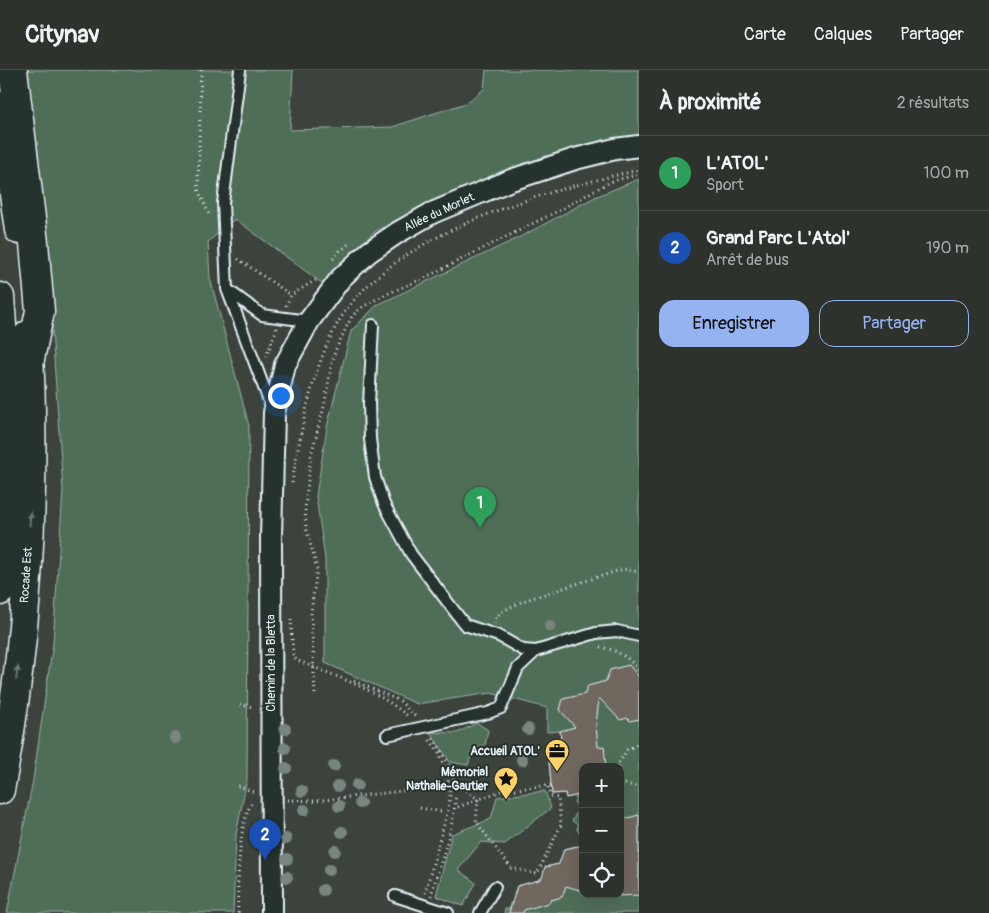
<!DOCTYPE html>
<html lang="fr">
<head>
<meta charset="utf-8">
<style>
  :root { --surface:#2d322d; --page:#353a35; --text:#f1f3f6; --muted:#a7aaaa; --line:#484d49; --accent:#95b2f1 }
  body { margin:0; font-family:Pangolin,sans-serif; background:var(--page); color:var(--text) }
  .controls { position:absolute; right:15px; bottom:15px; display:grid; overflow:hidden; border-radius:10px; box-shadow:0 5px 20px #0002 }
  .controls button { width:45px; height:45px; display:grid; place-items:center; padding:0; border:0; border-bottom:1px solid var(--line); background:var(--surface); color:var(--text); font:25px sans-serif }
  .you { position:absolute; left:280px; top:325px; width:18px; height:18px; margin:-12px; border:4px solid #fff; border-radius:50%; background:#1a73e8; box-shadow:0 0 0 8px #1a73e833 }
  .badge { display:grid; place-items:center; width:32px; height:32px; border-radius:50%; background:var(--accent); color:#fff; font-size:16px; font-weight:700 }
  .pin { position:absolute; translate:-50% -41px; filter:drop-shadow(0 1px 2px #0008) }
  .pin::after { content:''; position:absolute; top:26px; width:18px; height:15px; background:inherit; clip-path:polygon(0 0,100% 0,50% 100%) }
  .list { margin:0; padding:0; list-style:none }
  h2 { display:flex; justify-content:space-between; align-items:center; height:65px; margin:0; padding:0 20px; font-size:21px }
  h2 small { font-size:16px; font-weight:400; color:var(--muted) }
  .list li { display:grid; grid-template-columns:32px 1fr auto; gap:15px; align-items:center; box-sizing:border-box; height:75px; padding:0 20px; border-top:1px solid var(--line) }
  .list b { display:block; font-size:19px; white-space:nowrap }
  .list p { margin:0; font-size:16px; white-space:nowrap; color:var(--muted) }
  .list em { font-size:16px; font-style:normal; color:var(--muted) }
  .actions { display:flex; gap:10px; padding:15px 20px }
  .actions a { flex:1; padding:11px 0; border:1px solid var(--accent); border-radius:15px; text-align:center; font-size:18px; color:var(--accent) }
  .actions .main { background:var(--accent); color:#111 }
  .icon { flex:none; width:28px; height:28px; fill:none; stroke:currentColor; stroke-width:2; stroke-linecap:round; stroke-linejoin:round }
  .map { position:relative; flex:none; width:639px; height:843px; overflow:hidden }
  header { display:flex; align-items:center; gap:30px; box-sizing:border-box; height:70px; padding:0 25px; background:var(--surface); border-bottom:1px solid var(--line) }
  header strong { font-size:24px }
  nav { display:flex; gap:28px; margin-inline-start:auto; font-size:18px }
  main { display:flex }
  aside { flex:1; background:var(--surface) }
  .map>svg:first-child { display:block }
  .green { fill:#4f6e58; stroke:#9cb0a8 }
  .building { fill:#6f685f; stroke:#e8f1f8 }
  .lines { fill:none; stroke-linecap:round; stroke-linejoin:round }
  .service-casing { stroke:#e8f1f8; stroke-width:14 }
  .minor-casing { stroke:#e8f1f8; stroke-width:24 }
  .trunk-casing { stroke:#e8f1f8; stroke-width:31 }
  .motorway-casing { stroke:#e8f1f8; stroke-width:31 }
  .path { stroke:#e8f1f8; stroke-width:3; stroke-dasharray:1 4; stroke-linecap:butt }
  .service { stroke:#26332d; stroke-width:10 }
  .minor { stroke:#26332d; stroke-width:20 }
  .trunk { stroke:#26332d; stroke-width:28 }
  .motorway { stroke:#26332d; stroke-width:28 }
  .tree { fill:#798680 }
  .oneway { fill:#6a7674 }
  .labels { text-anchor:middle; stroke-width:4; stroke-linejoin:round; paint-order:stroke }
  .street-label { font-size:12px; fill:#e8f1f8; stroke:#26332d }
  .poi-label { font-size:12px; font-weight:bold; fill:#e8f1f8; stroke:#26332d; text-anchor:end }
</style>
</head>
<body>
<header>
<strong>Citynav</strong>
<nav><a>Carte</a><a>Calques</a><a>Partager</a></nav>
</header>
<main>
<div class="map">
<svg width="639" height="843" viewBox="0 0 639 843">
  <rect width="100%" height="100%" fill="#3c433c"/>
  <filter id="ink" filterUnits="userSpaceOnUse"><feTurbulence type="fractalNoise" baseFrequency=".02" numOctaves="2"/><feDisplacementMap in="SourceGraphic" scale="10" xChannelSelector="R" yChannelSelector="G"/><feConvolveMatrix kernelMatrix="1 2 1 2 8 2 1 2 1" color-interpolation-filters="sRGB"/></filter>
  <g filter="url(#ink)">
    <!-- green -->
    <path class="green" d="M 26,0 L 293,0 L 290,60 L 392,57 L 466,33 L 484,19 L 486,0 L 639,0 L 639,66 L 546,88 L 443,126 L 374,162 L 323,214 L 235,149 L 208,172 L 210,208 L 249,356 L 247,709 L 236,765 L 233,843 L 7,843 L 33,710 L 53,573 L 63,420 L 51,246 Z
      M 639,109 L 639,843 L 504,843 L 505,839 L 509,839 L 510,833 L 516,832 L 517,827 L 514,824 L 517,816 L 536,811 L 538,813 L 539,809 L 543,808 L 545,797 L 559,794 L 564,779 L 576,776 L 581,781 L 583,776 L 583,824 L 620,824 L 620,697 L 583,697 L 582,765 L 577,760 L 578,755 L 572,751 L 579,738 L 574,732 L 576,726 L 566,728 L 565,723 L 552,724 L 548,681 L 562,680 L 560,661 L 547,662 L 547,638 L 491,623 L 417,634 L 325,593 L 325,489 L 316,426 L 327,357 L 351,261 L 377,235 L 522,166 L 595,127 Z
      M 477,653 L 488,660 L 485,675 L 473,681 L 468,695 L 450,692 L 430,662 L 457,663 Z
      M 545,721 L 551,738 L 505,774 L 481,772 L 458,800 L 476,813 L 463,836 L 436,826 L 452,764 L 491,749 L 497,727 Z"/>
    <!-- building -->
    <path class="building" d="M 629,595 L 639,607 L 639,649 L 630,651 L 627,648 L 620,650 L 599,628 L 596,655 L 598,677 L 604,676 L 606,697 L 583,697 L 583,724 L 566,728 L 565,723 L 552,724 L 548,681 L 562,680 L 560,661 L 575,657 L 560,640 L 563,629 L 585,624 L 588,616 L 606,611 L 610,600 Z
      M 639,745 L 639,825 L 620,826 L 620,750 Z
      M 583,775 L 583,821 L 566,816 L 562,827 L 551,830 L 549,833 L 524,840 L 523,843 L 509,843 L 517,816 L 539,810 L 542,808 L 545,797 L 559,794 L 564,779 Z"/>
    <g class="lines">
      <defs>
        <path id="service" d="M 240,0 L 223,133 L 227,219 L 272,339
          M 228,220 L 262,245 L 309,251
          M 373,255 L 369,334 L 370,369 L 375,407 L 384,434 L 411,484 L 465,555 L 499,566 L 523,580 L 536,581
          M 387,665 L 488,643 L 501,638 L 518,598 L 536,581 L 596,563 L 617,561 L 639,566
          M 395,826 L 448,843
          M 480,843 L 495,817"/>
        <path id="minor" d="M 272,843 L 271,468 L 274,343 L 285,295 L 309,251 L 341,208 L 369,182 L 397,163 L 432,143 L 511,110 L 575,89 L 615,79 L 639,76"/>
        <path id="trunk" d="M 0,36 L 6,67 L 19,160
          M 0,227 C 8,325 7,423 0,521
          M 0,720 C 28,571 37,417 28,265"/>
        <path id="motorway" d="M 13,0 L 34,173 L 40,241 L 30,289"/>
      </defs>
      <!-- service casing -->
      <use href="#service" class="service-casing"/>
      <!-- minor casing -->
      <use href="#minor" class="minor-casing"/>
      <!-- trunk casing -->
      <use href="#trunk" class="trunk-casing"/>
      <!-- motorway casing -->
      <use href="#motorway" class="motorway-casing"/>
      <!-- path -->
      <path class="path" d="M 201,0 L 198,119 L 210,147
        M 238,189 L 291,225
        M 333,189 L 340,181 L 350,173
        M 286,236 L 291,225 L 316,210
        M 266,287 L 277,258
        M 292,413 C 301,360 310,308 334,260 C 382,165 543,121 639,100
        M 291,549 L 293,584 L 296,590 C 335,606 376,619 409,647
        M 495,553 L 494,551 L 501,542 L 523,531 L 623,499 L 639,502
        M 600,577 C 616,579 630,588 639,601
        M 354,611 L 400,631 L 415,646
        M 315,624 L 311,543 L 317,498 L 306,458 L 305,438 L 311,385 L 324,337 L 331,298 L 335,281 L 352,246 L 361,238 L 382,226 L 424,208 L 560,140 L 602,116 L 613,111 L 639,104
        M 240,635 L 254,637
        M 616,697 L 627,680 L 639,673
        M 620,713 L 639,717
        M 458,715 L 478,729 L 476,752 L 511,798 L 537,804 L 561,755 L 558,728 L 550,726 L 548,716
        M 238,716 L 254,722
        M 288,730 L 314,731 L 438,717
        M 458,737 L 501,721 L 551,715
        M 420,738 L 443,742
        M 425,823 L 448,740 L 450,725 L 447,702 L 439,683 L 428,668
        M 431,826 C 439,795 459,746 455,715 C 452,698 442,680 431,666
        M 238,843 C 237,821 238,744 254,731"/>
      <!-- service -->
      <use href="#service" class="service"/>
      <!-- minor -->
      <use href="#minor" class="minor"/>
      <!-- trunk -->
      <use href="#trunk" class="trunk"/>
      <!-- motorway -->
      <use href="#motorway" class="motorway"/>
    </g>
    <!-- trees -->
    <g class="tree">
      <circle cx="550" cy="556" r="6"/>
      <circle cx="285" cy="659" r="6"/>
      <circle cx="528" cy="659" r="6"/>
      <circle cx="175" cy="668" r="6"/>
      <circle cx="285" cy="678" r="6"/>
      <circle cx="522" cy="690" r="6"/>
      <circle cx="334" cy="696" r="6"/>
      <circle cx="286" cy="698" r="6"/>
      <circle cx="357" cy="715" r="6"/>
      <circle cx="338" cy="716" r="6"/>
      <circle cx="302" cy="721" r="6"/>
      <circle cx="360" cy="733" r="6"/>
      <circle cx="339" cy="736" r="6"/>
      <circle cx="304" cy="740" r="6"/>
      <circle cx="342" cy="762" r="6"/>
      <circle cx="286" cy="769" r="6"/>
      <circle cx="335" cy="781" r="6"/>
      <circle cx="287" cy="789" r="6"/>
      <circle cx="329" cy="800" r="6"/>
      <circle cx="287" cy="807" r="6"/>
      <circle cx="323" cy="820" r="6"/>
    </g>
    <!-- one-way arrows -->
    <defs><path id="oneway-solid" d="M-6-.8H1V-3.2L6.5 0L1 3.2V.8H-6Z" transform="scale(1.25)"/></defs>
    <g class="oneway">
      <use href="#oneway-solid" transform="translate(30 449) rotate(-87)"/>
      <use href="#oneway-solid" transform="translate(17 603) rotate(-84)"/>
    </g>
  </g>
  <!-- icons -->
  <defs>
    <symbol id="office-pin" viewBox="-11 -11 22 30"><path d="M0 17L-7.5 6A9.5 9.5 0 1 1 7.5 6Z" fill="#ffd166" stroke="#26332d"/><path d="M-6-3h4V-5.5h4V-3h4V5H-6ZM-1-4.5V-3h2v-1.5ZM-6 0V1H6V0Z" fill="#111"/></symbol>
    <symbol id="sight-pin" viewBox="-11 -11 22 30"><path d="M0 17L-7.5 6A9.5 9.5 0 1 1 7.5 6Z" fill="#ffd166" stroke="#26332d"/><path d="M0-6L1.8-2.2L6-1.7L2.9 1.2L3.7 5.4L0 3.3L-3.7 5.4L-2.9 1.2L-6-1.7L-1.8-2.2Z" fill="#111"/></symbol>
  </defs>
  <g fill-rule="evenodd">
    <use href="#office-pin" x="543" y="667" width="28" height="38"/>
    <use href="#sight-pin" x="492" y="695" width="28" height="38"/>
  </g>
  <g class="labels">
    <!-- street labels -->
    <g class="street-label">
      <text transform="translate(439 142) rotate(-25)" y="4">Allée du Morlet</text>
      <text transform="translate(26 505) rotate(-86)" y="4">Rocade Est</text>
      <text transform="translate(271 593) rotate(-90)" y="4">Chemin de la Bletta</text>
    </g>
    <!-- poi labels -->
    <g class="poi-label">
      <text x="540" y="685">Accueil ATOL'</text>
      <text x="488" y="706">Mémorial<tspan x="488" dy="14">Nathalie-Gautier</tspan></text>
    </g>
  </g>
</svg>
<div class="controls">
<button>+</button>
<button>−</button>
<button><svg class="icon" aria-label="locate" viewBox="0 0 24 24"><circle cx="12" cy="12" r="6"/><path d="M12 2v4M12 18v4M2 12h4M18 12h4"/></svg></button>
</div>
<div class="you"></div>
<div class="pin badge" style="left:480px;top:458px;background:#2e9e5b">1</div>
<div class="pin badge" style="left:265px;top:790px;background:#1a4fb4">2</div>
</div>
<aside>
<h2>À proximité<small>2 résultats</small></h2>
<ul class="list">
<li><span class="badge" style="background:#2e9e5b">1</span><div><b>L'ATOL'</b><p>Sport</p></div><em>100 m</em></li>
<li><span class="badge" style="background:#1a4fb4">2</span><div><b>Grand Parc L'Atol'</b><p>Arrêt de bus</p></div><em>190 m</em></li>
</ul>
<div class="actions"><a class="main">Enregistrer</a><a>Partager</a></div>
</aside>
</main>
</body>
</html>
